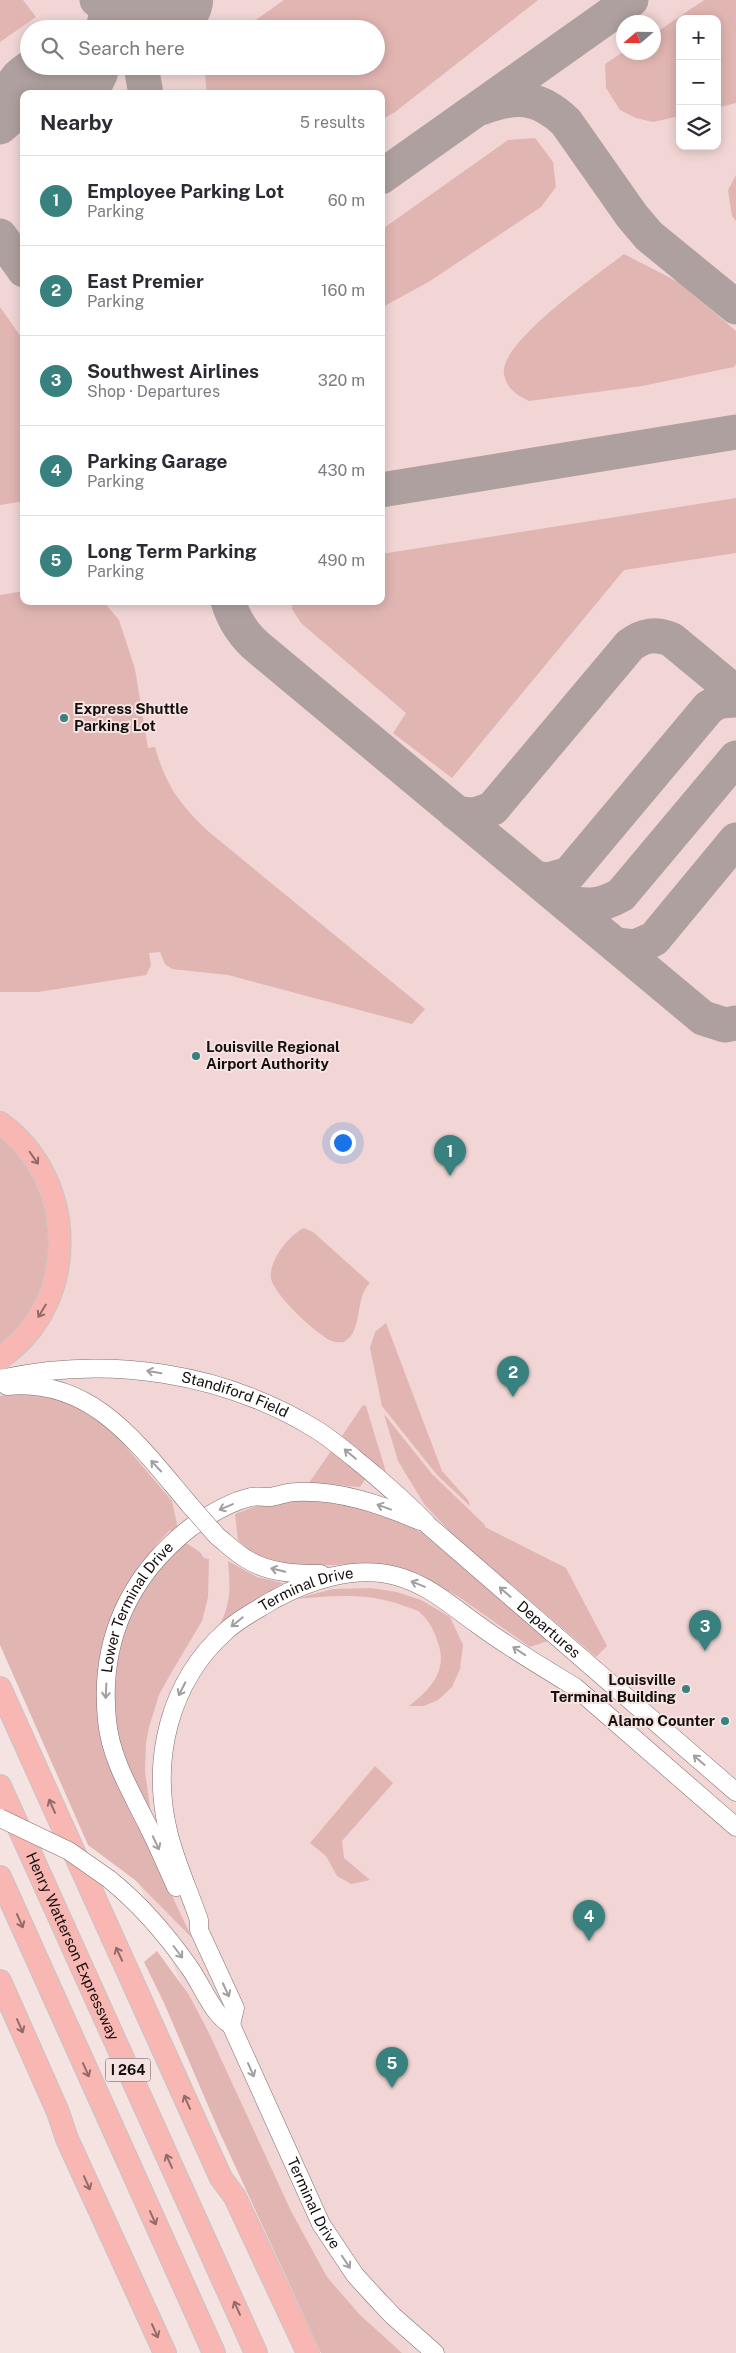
<!DOCTYPE html>
<html lang="en">
<head>
<meta charset="utf-8">
<style>
  :root { --surface:#fff; --page:#f7f7f7; --text:#2b2b33; --muted:#7c7c81; --line:#e1e1e2; --accent:#38817f }
  body { margin:0; font-family:"Public Sans",sans-serif; background:var(--page); color:var(--text) }
  .controls { position:absolute; right:15px; top:15px; display:grid; overflow:hidden; border-radius:10px; box-shadow:0 2px 12px #0003 }
  .controls button { width:45px; height:45px; display:grid; place-items:center; padding:0; border:0; border-bottom:1px solid var(--line); background:var(--surface); color:var(--text); font:25px sans-serif }
  .compass { position:absolute; left:616px; top:15px; width:45px; height:45px; border-radius:50%; background:var(--surface); box-shadow:0 2px 12px #0003; rotate:250deg }
  .you { position:absolute; left:342px; top:1142px; width:18px; height:18px; margin:-12px; border:4px solid #fff; border-radius:50%; background:#1a73e8; box-shadow:0 0 0 8px #1a73e833 }
  .badge { display:grid; place-items:center; width:32px; height:32px; border-radius:50%; background:var(--accent); color:#fff; font-size:16px; font-weight:700 }
  .pin { position:absolute; translate:-50% -41px; filter:drop-shadow(0 1px 2px #0008) }
  .pin::after { content:''; position:absolute; top:26px; width:18px; height:15px; background:inherit; clip-path:polygon(0 0,100% 0,50% 100%) }
  .list { margin:0; padding:0; list-style:none }
  h2 { display:flex; justify-content:space-between; align-items:center; height:65px; margin:0; padding:0 20px; font-size:21px }
  h2 small { font-size:16px; font-weight:400; color:var(--muted) }
  .list li { display:grid; grid-template-columns:32px 1fr auto; gap:15px; align-items:center; box-sizing:border-box; height:90px; padding:0 20px; border-top:1px solid var(--line) }
  .list b { display:block; font-size:19px; white-space:nowrap }
  .list p { margin:0; font-size:16px; white-space:nowrap; color:var(--muted) }
  .list em { font-size:16px; font-style:normal; color:var(--muted) }
  .icon { flex:none; width:28px; height:28px; fill:none; stroke:currentColor; stroke-width:2; stroke-linecap:round; stroke-linejoin:round }
  .map { position:relative; flex:none; width:736px; height:2353px; overflow:hidden }
  .search { position:absolute; background:var(--surface); box-shadow:0 2px 12px #0003; left:20px; top:20px; width:365px; height:55px; display:flex; align-items:center; gap:12px; box-sizing:border-box; padding:0 18px; border-radius:28px; color:var(--muted); font-size:19px }
  .panel { position:absolute; background:var(--surface); box-shadow:0 2px 12px #0003; left:20px; top:90px; width:365px; height:515px; border-radius:10px }
  .map>svg:first-child { display:block }
  .built { fill:#f1d6d5; fill-rule:evenodd }
  .green { fill:#e1b5b2 }
  .lines { fill:none; stroke-linecap:round; stroke-linejoin:round }
  .taxiway { stroke:#aea09e; stroke-width:35 }
  .runway { stroke:#aea09e; stroke-width:86 }
  .secondary-casing { stroke:#7f6f6e; stroke-width:19 }
  .highway-casing { stroke:#c7c5c5; stroke-width:24 }
  .secondary { stroke:#fff; stroke-width:18 }
  .highway { stroke:#f9b7b3; stroke-width:22 }
  .secondary-bridge-casing { stroke:#7f6f6e; stroke-width:19; stroke-linecap:butt }
  .secondary-bridge { stroke:#fff; stroke-width:18 }
  .oneway { stroke:#926b69 }
  .oneway2 { stroke:#a19f9f }
  .poi-dot { fill:#38817f; stroke:#f5e3e2; stroke-width:2 }
  .labels { text-anchor:middle; stroke-width:4; stroke-linejoin:round; paint-order:stroke }
  .shield { fill:#f5e3e2; stroke:#584f4e; stroke-width:1 }
  .shield-label { font-size:14px; font-weight:bold; fill:#150f0e }
  .poi-label { font-size:15px; font-weight:bold; fill:#150f0e; stroke:#f5e3e2; text-anchor:start }
  .street-label { font-size:15px; fill:#150f0e; stroke:#f5e3e2 }
</style>
</head>
<body>
<div class="map">
<svg width="736" height="2353" viewBox="0 0 736 2353">
  <rect width="100%" height="100%" fill="#f5e3e2"/>
  <!-- built -->
  <path class="built" d="M 0,0 L 736,0 L 736,2353 L 336,2353 L 125,1850 L 0,1582 ZM 680,19 L 717,19 L 717,146 L 680,146 ZM 624,22 L 654,22 L 654,52 L 624,52 ZM 29,29 L 376,29 L 376,66 L 29,66 ZM 24,94 L 381,94 L 381,601 L 24,601 Z"/>
  <!-- green -->
  <path class="green" d="M 0,0 L 23,0 L 36,17 L 0,42 Z
    M 284,0 L 538,0 L 395,112 L 381,120 L 381,94 L 207,94 L 204,66 L 376,66 L 376,29 L 243,29 Z
    M 704,0 L 736,0 L 736,103 L 717,108 L 717,19 L 680,19 L 680,116 L 653,122 L 636,118 L 620,110 L 606,88 L 605,64 L 623,52 L 654,52 L 654,34 Z
    M 535,138 L 553,162 L 556,187 L 541,207 L 430,281 L 381,308 L 381,230 L 508,140 Z
    M 736,175 L 736,221 L 732,216 L 728,190 Z
    M 624,254 L 680,283 L 736,331 L 736,364 L 734,367 L 642,386 L 529,401 C 516,395 507,389 504,374 C 498,343 600,273 624,254 Z
    M 0,307 L 24,341 L 24,501 L 0,505 Z
    M 736,498 L 736,553 L 624,570 L 452,778 L 393,733 L 406,713 L 301,623 L 292,609 L 292,601 L 381,601 L 381,554 Z
    M 24,591 L 24,601 L 103,601 L 119,620 L 135,669 L 148,748 L 155,747 C 166,786 180,805 209,832 L 425,1009 L 412,1024 L 228,975 L 172,969 L 165,964 L 160,952 L 149,953 L 151,965 L 146,975 L 38,992 L 0,992 L 0,595 Z
    M 0,1137 L 16,1153 L 33,1175 L 44,1200 L 50,1256 L 38,1304 L 0,1352 Z
    M 304,1228 L 313,1232 L 370,1283 C 354,1298 364,1330 344,1342 C 340,1342 336,1343 332,1341 C 317,1335 273,1294 271,1278 C 269,1260 289,1235 304,1228 Z
    M 386,1323 L 442,1471 L 468,1500 L 470,1506 L 437,1475 L 382,1406 L 370,1348 L 375,1332 Z
    M 18,1392 L 60,1398 L 97,1418 L 116,1435 L 172,1501 L 178,1529 L 173,1533 L 170,1530 L 157,1544 L 146,1560 L 100,1677 L 134,1815 L 192,1938 L 135,1880 L 88,1845 L 0,1645 L 0,1396 Z
    M 363,1405 L 366,1406 L 386,1472 L 342,1436 Z
    M 384,1414 L 432,1474 L 485,1525 L 485,1527 L 566,1568 L 607,1646 L 596,1657 L 453,1535 L 424,1504 L 398,1461 Z
    M 331,1451 L 366,1478 L 360,1487 L 309,1483 Z
    M 301,1498 L 342,1501 L 393,1517 L 422,1533 L 548,1641 L 530,1647 L 459,1597 L 417,1573 L 394,1566 L 355,1564 L 288,1567 L 256,1557 L 238,1540 L 235,1514 L 268,1502 Z
    M 186,1543 L 200,1552 L 204,1558 L 209,1559 L 208,1597 L 202,1621 L 167,1680 L 159,1695 L 149,1727 L 146,1743 L 145,1771 L 152,1822 C 142,1798 128,1773 121,1748 C 100,1675 126,1590 186,1543 Z
    M 228,1561 L 257,1577 L 283,1583 L 248,1605 L 218,1628 C 232,1603 230,1588 228,1561 Z
    M 371,1588 L 397,1592 L 421,1600 L 450,1617 L 463,1645 L 460,1669 L 452,1687 L 438,1700 L 424,1706 L 409,1706 C 428,1691 447,1673 439,1646 C 435,1633 430,1620 418,1611 C 414,1609 408,1607 404,1606 C 368,1592 332,1596 294,1599 L 333,1589 Z
    M 375,1766 L 393,1783 L 342,1841 L 344,1858 L 370,1880 L 351,1884 L 337,1876 L 326,1856 L 310,1843 Z
    M 157,1951 L 189,1995 L 209,2033 L 291,2211 L 327,2277 L 360,2315 L 402,2353 L 321,2353 L 219,2131 L 164,2003 L 144,1962 Z"/>
  <g class="lines">
    <!-- taxiway -->
    <path class="taxiway" d="M 97,0 L 135,25 L 135,29
      M 141,66 L 146,94
      M 481,108 C 515,95 538,95 566,122 L 632,216 L 649,236 L 736,307
      M 0,127 L 24,106
      M 381,177 L 631,0
      M 0,236 L 24,270
      M 381,490 L 736,432
      M 228,601 C 234,621 244,636 260,649 L 703,1018 L 725,1025 L 736,1023
      M 455,812 C 469,817 480,815 493,808 L 630,645 C 644,635 655,633 672,640 L 736,693
      M 535,878 L 548,880 L 569,874 L 709,707 L 720,701 L 736,700
      M 564,902 C 588,907 599,907 621,895 L 736,758
      M 616,945 L 635,947 L 654,939 L 736,840"/>
    <!-- runway -->
    <path class="runway" d="M 129,29 L 170,0
      M 37,94 L 76,66"/>
    <defs>
      <g id="secondary">
        <path id="s1" d="M 0,1379 C 107,1355 223,1372 317,1430 C 334,1441 349,1454 365,1467 C 387,1486 409,1504 429,1526 L 736,1792"/>
        <path d="M 7,1386 C 92,1377 139,1445 188,1503"/>
        <path d="M 217,1536 C 227,1544 237,1554 248,1560 C 269,1573 297,1574 321,1574"/>
        <path id="s2" d="M 109,1879 C 140,1904 166,1934 189,1967 C 203,1986 211,2013 231,2025 L 321,2224 L 355,2275 L 375,2297 L 393,2316 L 435,2353"/>
        <path id="s3" d="M 176,1887 C 166,1865 157,1843 146,1822 C 130,1790 110,1756 107,1720 C 99,1641 129,1576 190,1528 C 208,1515 229,1502 251,1497 C 257,1496 263,1497 270,1497 C 278,1496 287,1492 296,1492 C 339,1490 380,1504 420,1521"/>
        <path id="s4" d="M 231,2025 L 235,2008 L 199,1930 L 199,1920 C 189,1891 175,1861 168,1831 C 151,1759 169,1682 226,1631 C 240,1618 257,1610 273,1600 C 309,1580 355,1565 396,1576 C 429,1585 450,1605 477,1624 C 508,1647 542,1667 575,1687 L 736,1827"/>
      </g>
      <g id="highway">
        <path d="M 0,1123 C 78,1179 81,1303 0,1358"/>
        <path d="M 0,1688 L 221,2178 L 235,2197 L 308,2353"/>
        <path id="s5" d="M 0,1786 L 256,2353"/>
        <path d="M 0,1877 L 214,2353"/>
        <path d="M 0,1981 L 58,2112 L 67,2139 L 165,2353"/>
      </g>
    </defs>
    <!-- secondary casing -->
    <use href="#secondary" class="secondary-casing"/>
    <!-- highway casing -->
    <use href="#highway" class="highway-casing"/>
    <!-- secondary -->
    <use href="#secondary" class="secondary"/>
    <!-- highway -->
    <use href="#highway" class="highway"/>
    <defs>
      <path id="secondary-bridge" d="M 188,1503 L 217,1536
        M 0,1818 L 69,1851 L 109,1879"/>
    </defs>
    <!-- secondary-bridge casing -->
    <use href="#secondary-bridge" class="secondary-bridge-casing"/>
    <!-- secondary-bridge -->
    <use href="#secondary-bridge" class="secondary-bridge"/>
  </g>
  <!-- one-way arrows -->
  <defs><path id="oneway-shaft" d="M-6 0H5M1.5-3L5.5 0L1.5 3" fill="none" stroke-width="1.6" stroke-linecap="round" stroke-linejoin="round" transform="scale(1.25)"/></defs>
  <g class="oneway">
    <use href="#oneway-shaft" transform="translate(34 1158) rotate(55)"/>
    <use href="#oneway-shaft" transform="translate(42 1311) rotate(121)"/>
    <use href="#oneway-shaft" transform="translate(52 1806) rotate(-114)"/>
    <use href="#oneway-shaft" transform="translate(20 1921) rotate(66)"/>
    <use href="#oneway-shaft" transform="translate(119 1954) rotate(-115)"/>
    <use href="#oneway-shaft" transform="translate(20 2026) rotate(66)"/>
    <use href="#oneway-shaft" transform="translate(86 2070) rotate(66)"/>
    <use href="#oneway-shaft" transform="translate(187 2102) rotate(-114)"/>
    <use href="#oneway-shaft" transform="translate(169 2161) rotate(-114)"/>
    <use href="#oneway-shaft" transform="translate(87 2183) rotate(66)"/>
    <use href="#oneway-shaft" transform="translate(153 2218) rotate(66)"/>
    <use href="#oneway-shaft" transform="translate(237 2308) rotate(-114)"/>
    <use href="#oneway-shaft" transform="translate(155 2331) rotate(66)"/>
  </g>
  <g class="oneway2">
    <use href="#oneway-shaft" transform="translate(154 1372) rotate(-170)"/>
    <use href="#oneway-shaft" transform="translate(350 1454) rotate(-140)"/>
    <use href="#oneway-shaft" transform="translate(156 1466) rotate(-133)"/>
    <use href="#oneway-shaft" transform="translate(226 1507) rotate(157)"/>
    <use href="#oneway-shaft" transform="translate(384 1507) rotate(-160)"/>
    <use href="#oneway-shaft" transform="translate(278 1570) rotate(-167)"/>
    <use href="#oneway-shaft" transform="translate(418 1584) rotate(-158)"/>
    <use href="#oneway-shaft" transform="translate(505 1592) rotate(-139)"/>
    <use href="#oneway-shaft" transform="translate(237 1622) rotate(141)"/>
    <use href="#oneway-shaft" transform="translate(519 1651) rotate(-146)"/>
    <use href="#oneway-shaft" transform="translate(182 1689) rotate(117)"/>
    <use href="#oneway-shaft" transform="translate(106 1691) rotate(93)"/>
    <use href="#oneway-shaft" transform="translate(699 1760) rotate(-139)"/>
    <use href="#oneway-shaft" transform="translate(156 1843) rotate(65)"/>
    <use href="#oneway-shaft" transform="translate(178 1952) rotate(53)"/>
    <use href="#oneway-shaft" transform="translate(226 1990) rotate(65)"/>
    <use href="#oneway-shaft" transform="translate(251 2070) rotate(66)"/>
    <use href="#oneway-shaft" transform="translate(346 2262) rotate(56)"/>
  </g>
  <!-- markers -->
  <g class="poi-dot">
    <circle cx="64" cy="718" r="5"/>
    <circle cx="196" cy="1056" r="5"/>
    <circle cx="686" cy="1689" r="5"/>
    <circle cx="725" cy="1721" r="5"/>
  </g>
  <g class="labels">
    <!-- shield labels -->
    <rect class="shield" x="105.5" y="2058.5" width="45" height="23" rx="4"/>
    <g class="shield-label">
      <text x="128" y="2075">I 264</text>
    </g>
    <!-- poi labels -->
    <g class="poi-label">
      <text x="74" y="714">Express Shuttle<tspan x="74" dy="17">Parking Lot</tspan></text>
      <text x="206" y="1052">Louisville Regional<tspan x="206" dy="17">Airport Authority</tspan></text>
      <text x="676" y="1685" text-anchor="end">Louisville<tspan x="676" dy="17">Terminal Building</tspan></text>
      <text x="715" y="1726" text-anchor="end">Alamo Counter</text>
    </g>
    <!-- street labels -->
    <g class="street-label">
      <text dy="5" stroke="none"><textPath href="#s1" startOffset="239">Standiford Field</textPath></text>
      <text dy="5" stroke="none"><textPath href="#s4" startOffset="518">Terminal Drive</textPath></text>
      <text dy="5" stroke="none"><textPath href="#s3" startOffset="302">Lower Terminal Drive</textPath></text>
      <text dy="5" stroke="none"><textPath href="#s1" startOffset="635">Departures</textPath></text>
      <text dy="5" stroke="none"><textPath href="#s5" startOffset="176">Henry Watterson Expressway</textPath></text>
      <text dy="5" stroke="none"><textPath href="#s2" startOffset="388">Terminal Drive</textPath></text>
    </g>
  </g>
</svg>
<div class="controls">
<button>+</button>
<button>−</button>
<button><svg class="icon" aria-label="layers" viewBox="0 0 24 24"><path d="M12 4l9 5-9 5-9-5zM3 14l9 5 9-5"/></svg></button>
</div>
<svg class="compass" viewBox="-18 -18 36 36"><path d="M0-13l5 13h-10z" fill="#e53935"/><path d="M0 13l5-13h-10z" fill="#7c7c81"/></svg>
<div class="you"></div>
<div class="pin badge" style="left:450px;top:1176px">1</div>
<div class="pin badge" style="left:513px;top:1397px">2</div>
<div class="pin badge" style="left:705px;top:1651px">3</div>
<div class="pin badge" style="left:589px;top:1941px">4</div>
<div class="pin badge" style="left:392px;top:2088px">5</div>
<div class="search"><svg class="icon" aria-label="search" viewBox="0 0 24 24"><circle cx="10" cy="10" r="6"/><path d="M15 15l6 6"/></svg>Search here</div>
<section class="panel">
<h2>Nearby<small>5 results</small></h2>
<ul class="list">
<li><span class="badge">1</span><div><b>Employee Parking Lot</b><p>Parking</p></div><em>60 m</em></li>
<li><span class="badge">2</span><div><b>East Premier</b><p>Parking</p></div><em>160 m</em></li>
<li><span class="badge">3</span><div><b>Southwest Airlines</b><p>Shop · Departures</p></div><em>320 m</em></li>
<li><span class="badge">4</span><div><b>Parking Garage</b><p>Parking</p></div><em>430 m</em></li>
<li><span class="badge">5</span><div><b>Long Term Parking</b><p>Parking</p></div><em>490 m</em></li>
</ul>
</section>
</div>
</body>
</html>
